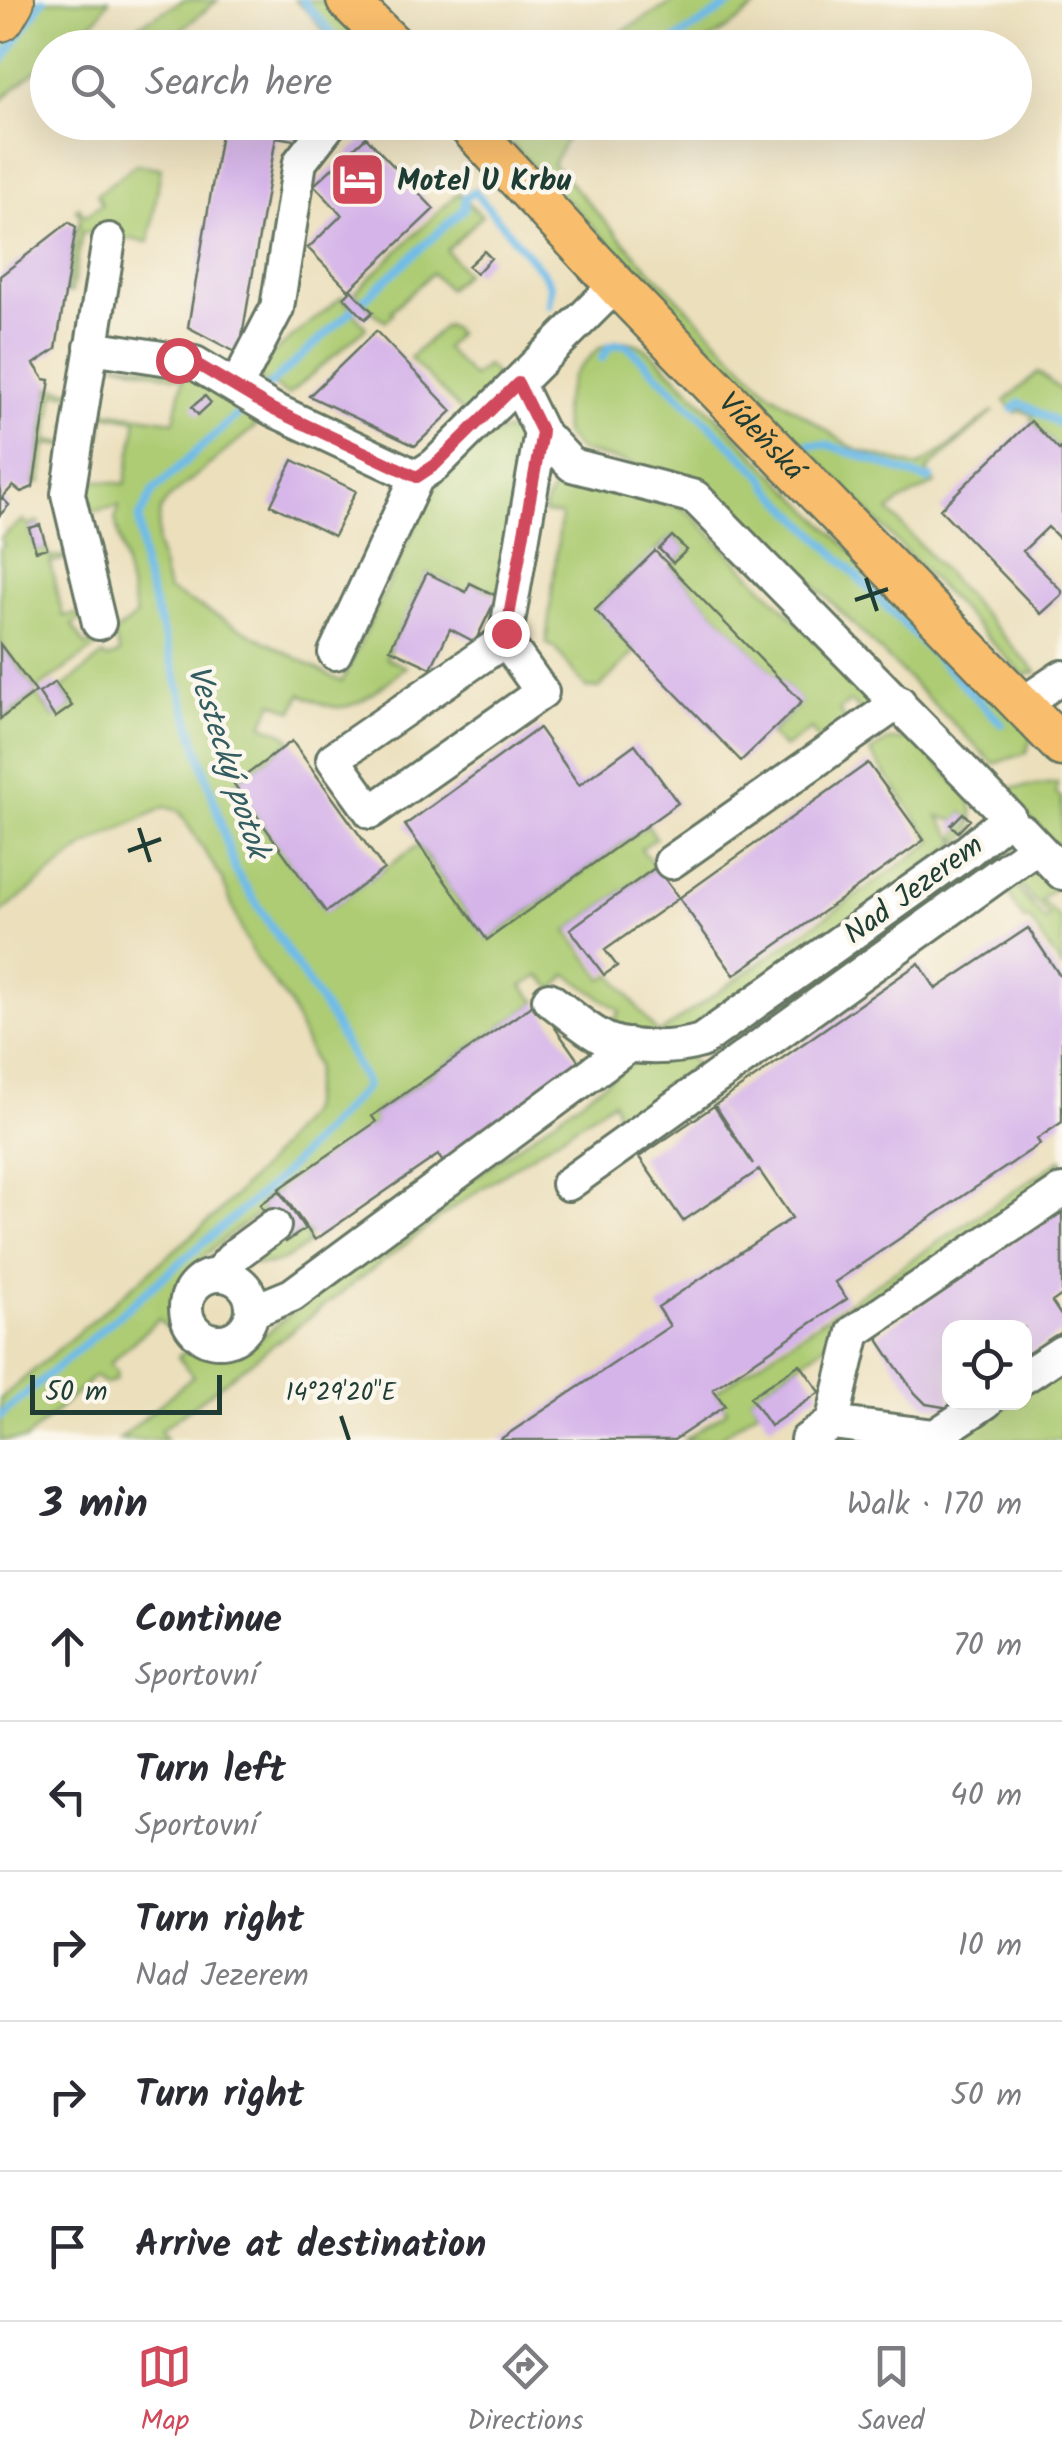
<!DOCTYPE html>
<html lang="en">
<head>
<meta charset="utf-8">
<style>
  :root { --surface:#fff; --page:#f7f7f7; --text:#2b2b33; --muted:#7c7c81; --line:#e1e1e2; --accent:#d1495b }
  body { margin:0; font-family:Kalam,sans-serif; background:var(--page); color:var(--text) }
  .controls { position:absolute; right:30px; bottom:30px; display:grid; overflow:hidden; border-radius:20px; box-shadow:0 10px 40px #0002 }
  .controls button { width:90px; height:90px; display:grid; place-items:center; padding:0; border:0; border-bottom:2px solid var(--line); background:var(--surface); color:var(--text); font:50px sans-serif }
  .scale { position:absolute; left:30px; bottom:25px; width:192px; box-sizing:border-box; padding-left:10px; border:5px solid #1f3d34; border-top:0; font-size:28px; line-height:35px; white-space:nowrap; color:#1f3d34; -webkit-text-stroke:8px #fbf7ec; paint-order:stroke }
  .stop { position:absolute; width:30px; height:30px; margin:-22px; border:8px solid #d1495b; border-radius:50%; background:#fff }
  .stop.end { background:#d1495b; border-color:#fff; box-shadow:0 2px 10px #0008 }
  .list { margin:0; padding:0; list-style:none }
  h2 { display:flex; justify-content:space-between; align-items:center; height:130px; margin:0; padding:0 40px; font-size:42px }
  h2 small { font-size:32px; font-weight:400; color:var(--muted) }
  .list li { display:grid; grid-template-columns:65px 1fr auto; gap:30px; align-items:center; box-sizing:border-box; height:150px; padding:0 40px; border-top:2px solid var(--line) }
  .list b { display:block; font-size:38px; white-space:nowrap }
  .list p { margin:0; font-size:32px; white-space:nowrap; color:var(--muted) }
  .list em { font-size:32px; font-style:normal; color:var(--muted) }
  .icon { flex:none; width:55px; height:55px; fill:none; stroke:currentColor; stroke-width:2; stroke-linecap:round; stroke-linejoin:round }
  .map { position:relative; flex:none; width:1062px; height:1440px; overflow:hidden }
  .search { position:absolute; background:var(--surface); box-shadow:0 10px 40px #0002; left:30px; right:30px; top:30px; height:110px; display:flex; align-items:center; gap:25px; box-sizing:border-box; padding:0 35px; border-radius:55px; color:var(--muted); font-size:38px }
  .sheet { height:880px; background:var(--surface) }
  nav { display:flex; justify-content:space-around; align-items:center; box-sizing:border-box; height:140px; border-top:2px solid var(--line); background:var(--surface); font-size:28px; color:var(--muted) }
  nav a { display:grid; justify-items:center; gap:5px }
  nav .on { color:var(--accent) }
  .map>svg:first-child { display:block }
  .green { fill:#adcc73; stroke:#668454; stroke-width:2.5 }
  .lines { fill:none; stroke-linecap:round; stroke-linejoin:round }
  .stream { stroke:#6fbce9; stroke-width:8 }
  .building { fill:#d5b4e9 }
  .minor-casing { stroke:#667664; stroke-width:38 }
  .major-casing { stroke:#667664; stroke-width:45 }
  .highway-casing { stroke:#667664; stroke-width:52 }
  .minor { stroke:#fff; stroke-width:32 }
  .major { stroke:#f9be6d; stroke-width:40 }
  .highway { stroke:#f9be6d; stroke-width:48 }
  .route { stroke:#d1495b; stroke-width:12 }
  .ticks { fill:none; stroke:#1f3d34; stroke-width:4 }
  .labels { text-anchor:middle; stroke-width:9; stroke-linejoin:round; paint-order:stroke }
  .poi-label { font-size:30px; font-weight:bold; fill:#1f3d34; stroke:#fbf7ec; text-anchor:start }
  .street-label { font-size:30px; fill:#1f3d34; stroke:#fbf7ec }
  .water-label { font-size:32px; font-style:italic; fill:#335d61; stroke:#fbf7ec }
  .ticks-label { font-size:25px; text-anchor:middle; fill:#1f3d34; stroke:#fbf7ec; stroke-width:9; stroke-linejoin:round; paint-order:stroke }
</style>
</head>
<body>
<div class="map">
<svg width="1062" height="1440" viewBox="0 0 1062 1440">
  <rect width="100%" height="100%" fill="#fbf7ec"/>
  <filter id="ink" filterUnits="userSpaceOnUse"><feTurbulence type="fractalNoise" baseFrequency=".01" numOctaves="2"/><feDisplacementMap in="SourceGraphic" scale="20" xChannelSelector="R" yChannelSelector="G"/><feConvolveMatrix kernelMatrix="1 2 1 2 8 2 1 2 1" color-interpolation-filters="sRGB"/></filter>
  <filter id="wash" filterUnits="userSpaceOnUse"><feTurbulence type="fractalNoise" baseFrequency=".0048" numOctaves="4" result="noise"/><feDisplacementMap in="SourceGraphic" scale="40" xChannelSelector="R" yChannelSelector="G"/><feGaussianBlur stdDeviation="2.25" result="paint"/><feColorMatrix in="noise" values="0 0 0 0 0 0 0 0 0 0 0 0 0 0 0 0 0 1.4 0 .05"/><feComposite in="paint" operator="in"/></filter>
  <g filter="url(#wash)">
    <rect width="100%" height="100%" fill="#ebdfbc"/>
    <!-- green -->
    <path class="green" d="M 21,0 L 109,0 L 98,17 L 64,47 L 48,48 L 47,61 L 0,101 L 0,33 Z
      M 184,0 L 218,0 L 160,47 L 138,47 L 139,25 Z
      M 295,0 L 322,0 L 366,47 L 336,47 L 309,13 Z
      M 677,0 L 764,0 L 737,22 L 699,47 L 595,47 Z
      M 496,123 L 587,123 L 569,134 L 553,164 L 636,255 L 768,391 L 856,450 L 918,467 L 950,446 L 994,411 L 926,471 L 936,483 L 899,502 L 889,511 L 1036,672 L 1023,675 L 696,331 L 519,152 Z
      M 136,164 L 161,168 L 149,242 L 82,232 L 72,292 L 67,293 L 76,227 L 79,227 L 80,215 L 76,209 L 79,207 L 85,216 L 102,204 L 97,194 Z
      M 458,193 L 482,216 L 447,250 L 465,273 L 448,289 L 432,273 L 391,311 L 393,314 L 386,321 L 375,314 L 354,293 Z
      M 342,297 L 366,328 L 288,395 L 253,374 L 261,363 Z
      M 444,326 L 449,326 L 457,334 L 445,348 L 473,377 L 487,365 L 495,374 L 495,385 L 466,416 L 410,358 Z
      M 616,341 C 636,340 646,348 660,360 L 1033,733 L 1026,753 L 994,764 L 768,539 L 743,524 L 700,484 L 678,475 L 580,451 L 564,434 L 563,405 L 572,376 L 598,349 Z
      M 111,362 L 156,367 L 200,376 L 255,414 L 255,427 L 169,498 L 160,511 L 157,545 L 168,590 L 342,682 L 434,487 L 484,436 L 506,431 L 515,432 L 522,438 L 500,594 L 472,583 L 466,592 L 427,573 L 386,658 L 406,667 C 387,681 357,714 330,706 C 320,704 310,698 301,694 L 293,711 L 273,702 L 263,725 L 284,733 L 292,741 L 234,784 L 326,911 L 418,845 L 488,940 L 648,825 L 656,838 L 641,849 L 656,867 L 567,931 L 603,979 L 612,974 L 658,1034 L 933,842 L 870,752 L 889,740 L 903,740 L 905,733 C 920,747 959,783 968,798 C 977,814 973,832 960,843 L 957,837 L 958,832 L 969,819 L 963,813 L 956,821 L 938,816 L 958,843 L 763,987 L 689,1032 C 665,1038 633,1038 610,1027 L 620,1011 L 567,974 L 555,990 L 540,976 L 522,986 L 537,1002 L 372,1115 L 376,1122 L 351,1142 L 260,1204 L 264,1210 C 240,1227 185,1265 176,1292 C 171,1306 174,1318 182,1330 L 176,1336 L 158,1319 L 110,1363 L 117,1372 L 116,1380 L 105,1384 L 95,1376 L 25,1440 L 0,1440 L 0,1399 L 217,1214 L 268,1161 L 309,1110 L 316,1067 L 289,1003 L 258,962 L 244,936 L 222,879 L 179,811 L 165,807 L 85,846 L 0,914 L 0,721 L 36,694 L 54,718 L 72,706 L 61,689 L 103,655 L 107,659 L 120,653 L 113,634 L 136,616 L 115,519 L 119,506 L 95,511 L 90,510 C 88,493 85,473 95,459 L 92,480 L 125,484 L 137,420 L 103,414 L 101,435 L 95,433 L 106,389 L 104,411 L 174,421 L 183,379 Z
      M 1038,372 L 1062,391 L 1062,447 L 1059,450 L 1031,421 L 1033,416 L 1021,410 L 1016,413 L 1005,401 Z
      M 50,387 L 76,392 L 75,395 L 55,393 L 47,440 L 68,444 L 67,446 L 46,444 L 41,482 L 34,484 Z
      M 565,482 L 680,507 L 692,515 L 867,693 L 869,704 L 863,716 L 854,704 L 850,702 L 839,710 L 844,718 L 846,730 L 824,748 L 811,729 L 784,748 L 770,735 L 801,702 L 671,567 L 686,550 L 672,536 L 595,609 L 635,651 L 599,688 L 586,688 L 556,649 L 546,643 L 561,515 L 544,513 C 546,499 551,488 565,482 Z
      M 23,520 L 28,525 L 39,522 L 40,525 L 30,529 L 36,551 L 47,548 L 50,558 L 69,555 L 70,558 L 50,563 L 63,616 L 84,613 L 85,616 L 72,625 L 86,646 L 96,640 L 99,645 L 35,690 L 0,643 L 0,548 L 4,545 L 0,538 Z
      M 1057,783 L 1056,793 L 1062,798 L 1062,846 L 1059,849 L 1002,789 Z
      M 1037,872 L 1043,873 L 1057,886 L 1041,900 L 1062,921 L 1062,968 L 1029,918 L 1025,920 C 1017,910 1005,897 1013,883 L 1045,920 L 1049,916 L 1015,880 L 1024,873 Z
      M 688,1057 L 697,1065 L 681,1076 L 682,1080 L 621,1128 L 613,1101 L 454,1207 L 160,1431 L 166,1440 L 119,1440 L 193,1376 L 178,1357 L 192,1346 L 220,1353 L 251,1346 L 321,1289 L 632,1063 Z
      M 1062,1159 L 1062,1180 L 751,1397 L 759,1410 L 716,1440 L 684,1440 L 727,1411 L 715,1392 Z
      M 305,1229 L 310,1235 L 306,1238 L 309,1243 C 290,1257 275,1269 251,1263 L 283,1237 L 287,1242 Z
      M 1062,1369 L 1062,1440 L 954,1440 L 1012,1403 L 1024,1402 L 1025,1394 Z"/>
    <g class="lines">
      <!-- stream -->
      <path class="stream" d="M 302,0 L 345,48
        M 663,48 L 737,0
        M 0,64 L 43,0
        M 602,358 L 610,346 L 621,344 L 628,346 L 764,477 L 769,487 L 1002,724
        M 263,391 L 464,209 L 465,198 L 474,191 L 545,275 L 551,286 L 549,305
        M 1013,409 L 1020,403 L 1062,425
        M 808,444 L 829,445 L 928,480 L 931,478
        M 0,1416 L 275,1182 L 367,1086 L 333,1022 L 235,870 L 143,568 L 139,518 L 153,491 L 249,404"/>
    </g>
    <g id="blocks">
      <!-- building -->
      <path class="building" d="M 223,122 L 313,122 L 294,140 L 276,137 L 239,354 L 188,327 Z
        M 366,137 L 434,209 L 349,290 L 308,248 L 342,215 L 314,185 Z
        M 69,222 L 76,227 L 56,349 L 34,364 L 44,379 L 50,380 L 33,487 L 21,492 L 13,486 L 2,498 L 9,505 L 0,515 L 0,276 Z
        M 484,251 L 491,258 L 476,274 L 468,266 Z
        M 351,290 L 373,312 L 365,319 L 344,297 Z
        M 376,331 L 452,411 L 415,446 L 309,396 Z
        M 205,396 L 211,403 L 198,415 L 192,407 Z
        M 1031,421 L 1059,450 L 1062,447 L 1062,541 L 1048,527 L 1023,551 L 1062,591 L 1062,595 L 1041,614 L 940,509 Z
        M 293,460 L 356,491 L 334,536 L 271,505 Z
        M 40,525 L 47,548 L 36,551 L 29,528 Z
        M 672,536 L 687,550 L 673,563 L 659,549 Z
        M 655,551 L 802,702 L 741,761 L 595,610 Z
        M 427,573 L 466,592 L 470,583 L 497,596 L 475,642 L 450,629 L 431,668 L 390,649 Z
        M 0,644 L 36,692 L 0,719 Z
        M 55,682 L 72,706 L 55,718 L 39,693 Z
        M 539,728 L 579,785 L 635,744 L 678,803 L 487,940 L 405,825 Z
        M 292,741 L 384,869 L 326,912 L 234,784 Z
        M 868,763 L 924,840 L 734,975 L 679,898 Z
        M 963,813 L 970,820 L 958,832 L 951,825 Z
        M 656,867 L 679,898 L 605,950 L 617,966 L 604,975 L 570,929 Z
        M 1028,928 L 1062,979 L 1062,1122 L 1037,1139 L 1040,1144 L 835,1282 L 847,1299 L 713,1389 L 725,1406 L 674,1440 L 499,1440 L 670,1326 L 658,1307 L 792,1218 L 759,1170 L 683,1221 L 639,1157 L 714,1106 L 753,1164 L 715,1105 L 919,963 L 936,989 Z
        M 537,1002 L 584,1069 L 445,1165 L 438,1155 L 315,1240 L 279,1189 L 376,1122 L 372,1116 Z
        M 279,1191 L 305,1229 L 286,1242 L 260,1205 Z
        M 1062,1207 L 1062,1295 L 1052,1302 L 1062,1317 L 1062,1332 L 1029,1355 L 1024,1349 L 1024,1328 L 950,1328 L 950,1402 L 965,1402 L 955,1409 L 926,1404 L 915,1393 L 895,1365 L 879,1341 L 879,1334 Z
        M 800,1364 L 820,1392 L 770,1426 L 750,1397 Z"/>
    </g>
  </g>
  <g filter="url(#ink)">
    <use href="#blocks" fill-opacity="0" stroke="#667664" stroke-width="2.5"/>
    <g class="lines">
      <defs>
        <path id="minor" d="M 91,347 L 195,363 L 272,409 L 417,477 L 435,465 L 616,285
          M 517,383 L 541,432 L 572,465 L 695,497 L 1009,817 L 968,851 L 701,1041 C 676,1049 632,1050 607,1040 C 587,1031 567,1012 549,999
          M 236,387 L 277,308 L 300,162 L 331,122
          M 99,623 L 68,494 L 109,240
          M 505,640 L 542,692 L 371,812 L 333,759 L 505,640 L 541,432
          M 335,653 L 417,477
          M 1022,704 L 1062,677
          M 1022,831 L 1062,873
          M 671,862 L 899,702
          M 568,1184 L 1037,847
          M 218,1274 L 236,1254 L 274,1226
          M186 1308a33 33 0 1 1 66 0a33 33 0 1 1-66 0Z
          M 253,1311 L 292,1295 L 630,1045
          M 1024,1377 L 1062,1352
          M 832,1423 L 854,1332 L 1062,1191
          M 807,1440 L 832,1423 L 935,1436 L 986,1402"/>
        <g id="major">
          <path d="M 347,0 L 396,48"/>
          <path id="s1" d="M 465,122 L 616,285 L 1062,746"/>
        </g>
        <path id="highway" d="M 0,17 L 10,0"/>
      </defs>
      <!-- minor casing -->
      <use href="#minor" class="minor-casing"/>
      <!-- major casing -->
      <use href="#major" class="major-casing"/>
      <!-- highway casing -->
      <use href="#highway" class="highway-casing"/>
      <!-- minor -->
      <use href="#minor" class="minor"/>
      <!-- major -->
      <use href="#major" class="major"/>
      <!-- highway -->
      <use href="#highway" class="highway"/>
    </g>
  </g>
  <g class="lines" filter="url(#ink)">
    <!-- route -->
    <path class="route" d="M 178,360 L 195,363 L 272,409 L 417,477 L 435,465 L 518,383 L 542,432 L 506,633"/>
  </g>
  <!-- ticks -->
  <path class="ticks" d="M 866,578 L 877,611M 855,600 L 888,589M 139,828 L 150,862M 128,851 L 161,839M 341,1416 L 349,1440"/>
  <!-- icons -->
  <defs>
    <symbol id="hotel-square" viewBox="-11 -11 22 22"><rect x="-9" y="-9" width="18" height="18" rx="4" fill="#d1495b" stroke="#fbf7ec"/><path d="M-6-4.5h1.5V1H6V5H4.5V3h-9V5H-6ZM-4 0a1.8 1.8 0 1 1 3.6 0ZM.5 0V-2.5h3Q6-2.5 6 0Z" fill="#fff"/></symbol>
  </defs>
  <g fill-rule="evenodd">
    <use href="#hotel-square" x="326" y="148" width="63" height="63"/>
  </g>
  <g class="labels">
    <!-- poi labels -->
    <g class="poi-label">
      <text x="397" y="190">Motel U Krbu</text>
    </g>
    <!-- street labels -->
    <g class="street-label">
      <text dy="10" stroke="none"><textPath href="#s1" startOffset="432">Vídeňská</textPath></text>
      <text transform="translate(913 889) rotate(-36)" y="10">Nad Jezerem</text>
    </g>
    <!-- water labels -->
    <g class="water-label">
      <text transform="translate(229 761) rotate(72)" y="11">Vestecký potok</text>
    </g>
  </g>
  <g class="ticks-label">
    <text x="341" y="1400">14°29'20"E</text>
  </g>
</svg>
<div class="controls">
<button><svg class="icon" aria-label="locate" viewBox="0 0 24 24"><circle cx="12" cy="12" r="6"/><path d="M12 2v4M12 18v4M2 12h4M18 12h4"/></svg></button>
</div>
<div class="scale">50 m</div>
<div class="stop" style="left:178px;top:360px"></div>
<div class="stop end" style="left:506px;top:633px"></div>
<div class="search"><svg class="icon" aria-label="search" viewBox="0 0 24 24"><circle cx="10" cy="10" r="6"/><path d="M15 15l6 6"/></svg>Search here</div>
</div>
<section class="sheet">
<h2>3 min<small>Walk · 170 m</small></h2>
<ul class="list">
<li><svg class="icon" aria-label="ahead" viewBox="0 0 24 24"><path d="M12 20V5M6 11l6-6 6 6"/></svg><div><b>Continue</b><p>Sportovní</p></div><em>70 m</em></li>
<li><svg class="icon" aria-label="left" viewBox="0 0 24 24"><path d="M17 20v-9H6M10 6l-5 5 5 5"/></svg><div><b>Turn left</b><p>Sportovní</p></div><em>40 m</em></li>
<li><svg class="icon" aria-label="right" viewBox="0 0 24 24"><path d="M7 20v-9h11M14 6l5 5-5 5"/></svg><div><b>Turn right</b><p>Nad Jezerem</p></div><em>10 m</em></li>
<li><svg class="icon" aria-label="right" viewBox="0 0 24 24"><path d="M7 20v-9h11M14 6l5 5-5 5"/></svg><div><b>Turn right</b></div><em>50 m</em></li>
<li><svg class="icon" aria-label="arrive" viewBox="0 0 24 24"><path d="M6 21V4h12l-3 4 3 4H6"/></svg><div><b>Arrive at destination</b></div></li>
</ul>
</section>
<nav>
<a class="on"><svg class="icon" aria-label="map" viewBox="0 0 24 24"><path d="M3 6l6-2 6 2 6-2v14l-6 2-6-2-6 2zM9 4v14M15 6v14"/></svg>Map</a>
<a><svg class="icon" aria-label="directions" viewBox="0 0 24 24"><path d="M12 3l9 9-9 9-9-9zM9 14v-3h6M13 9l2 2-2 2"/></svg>Directions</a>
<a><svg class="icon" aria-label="saved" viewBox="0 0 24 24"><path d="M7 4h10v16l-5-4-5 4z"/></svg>Saved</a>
</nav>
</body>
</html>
